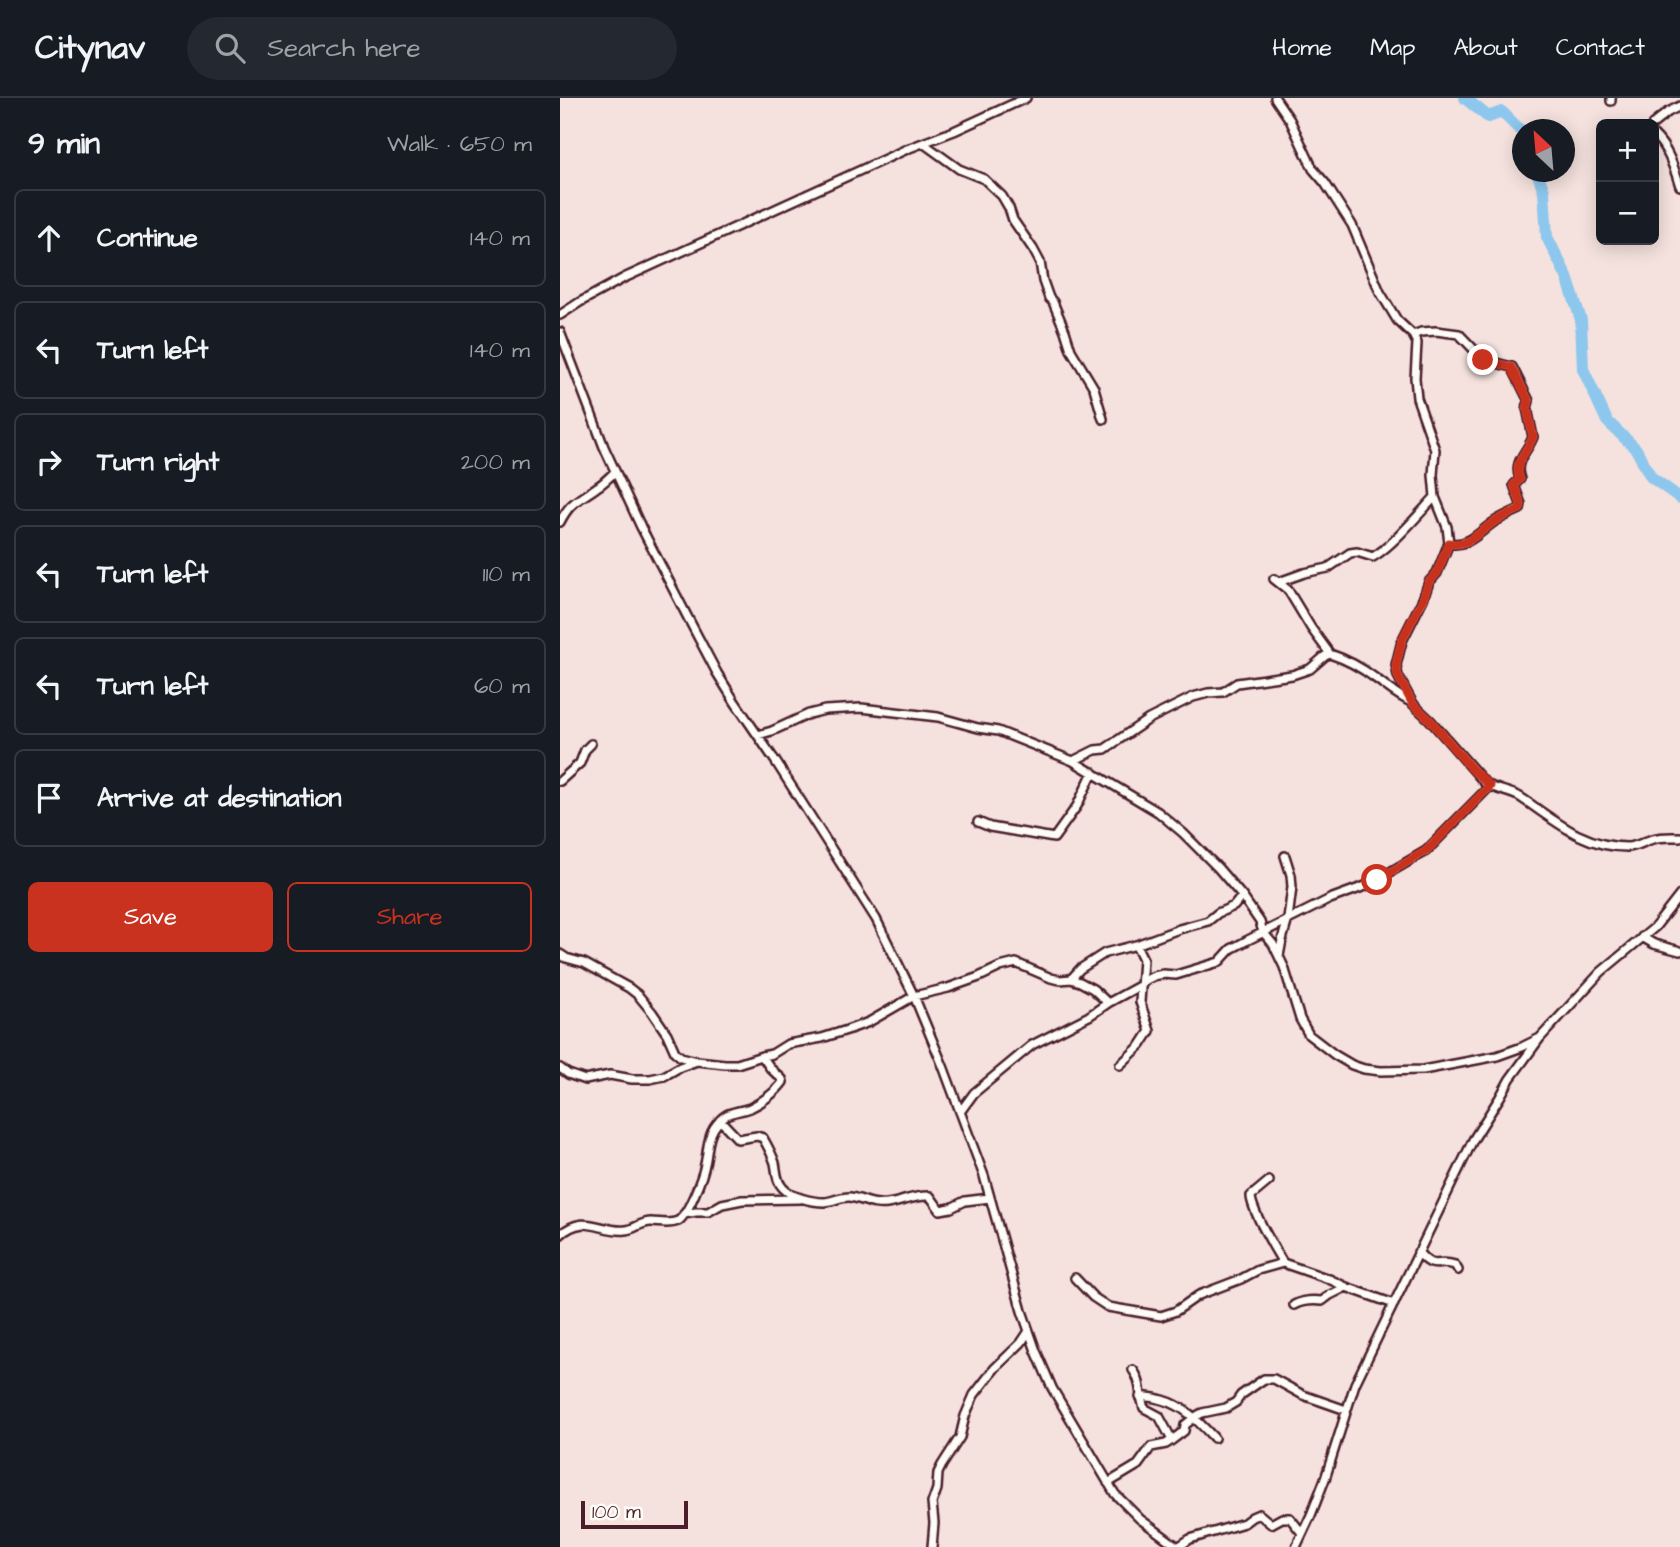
<!DOCTYPE html>
<html lang="en">
<head>
<meta charset="utf-8">
<style>
  :root { --surface:#171b24; --page:#242831; --text:#f1f3f6; --muted:#9ea1a6; --line:#363941; --accent:#c8321e }
  body { margin:0; font-family:"Architects Daughter",sans-serif; background:var(--page); color:var(--text) }
  .controls { position:absolute; right:21px; top:21px; display:grid; overflow:hidden; border-radius:10px; box-shadow:0 4px 18px #0003 }
  .controls button { width:63px; height:63px; display:grid; place-items:center; padding:0; border:0; border-bottom:2px solid var(--line); background:var(--surface); color:var(--text); font:35px sans-serif }
  .compass { position:absolute; left:952px; top:21px; width:63px; height:63px; border-radius:50%; background:var(--surface); box-shadow:0 4px 18px #0003; rotate:334deg }
  .scale { position:absolute; left:21px; bottom:18px; width:107px; box-sizing:border-box; padding-left:7px; border:4px solid #4a1f2b; border-top:0; font-size:19px; line-height:24px; white-space:nowrap; color:#4a1f2b; -webkit-text-stroke:5px #fdfcf7; paint-order:stroke }
  .stop { position:absolute; width:21px; height:21px; margin:-16px; border:5px solid #c8321e; border-radius:50%; background:#fff }
  .stop.end { background:#c8321e; border-color:#fff; box-shadow:0 2px 7px #0008 }
  .list { margin:0; padding:0; list-style:none }
  h2 { display:flex; justify-content:space-between; align-items:center; height:91px; margin:0; padding:0 28px; font-size:30px }
  h2 small { font-size:23px; font-weight:400; color:var(--muted) }
  .list li { display:grid; grid-template-columns:46px 1fr auto; gap:21px; align-items:center; box-sizing:border-box; height:98px; margin:0 14px 14px; padding:0 14px; border:2px solid var(--line); border-radius:10px }
  .list b { display:block; font-size:26px; white-space:nowrap }
  .list em { font-size:23px; font-style:normal; color:var(--muted) }
  .actions { display:flex; gap:14px; padding:21px 28px }
  .actions a { flex:1; padding:16px 0; border:2px solid var(--accent); border-radius:10px; text-align:center; font-size:24px; color:var(--accent) }
  .actions .main { background:var(--accent); color:#fff }
  .icon { flex:none; width:38px; height:38px; fill:none; stroke:currentColor; stroke-width:2; stroke-linecap:round; stroke-linejoin:round }
  .map { position:relative; flex:none; width:1120px; height:1449px; overflow:hidden }
  header { display:flex; align-items:center; gap:42px; box-sizing:border-box; height:98px; padding:0 35px; background:var(--surface); border-bottom:2px solid var(--line) }
  header strong { font-size:33px }
  nav { display:flex; gap:38px; margin-inline-start:auto; font-size:24px }
  .search { width:490px; height:63px; background:var(--page); display:flex; align-items:center; gap:18px; box-sizing:border-box; padding:0 24px; border-radius:38px; color:var(--muted); font-size:26px }
  main { display:flex }
  aside { flex:1; background:var(--surface) }
  .map>svg:first-child { display:block }
  .lines { fill:none; stroke-linecap:round; stroke-linejoin:round }
  .river { stroke:#8dc7ed; stroke-width:12 }
  .street-casing { stroke:#4a1f2b; stroke-width:12 }
  .street { stroke:#fdfcf7; stroke-width:7 }
  .route { stroke:#c8321e; stroke-width:9 }
</style>
</head>
<body>
<header>
<strong>Citynav</strong>
<div class="search"><svg class="icon" aria-label="search" viewBox="0 0 24 24"><circle cx="10" cy="10" r="6"/><path d="M15 15l6 6"/></svg>Search here</div>
<nav><a>Home</a><a>Map</a><a>About</a><a>Contact</a></nav>
</header>
<main>
<aside>
<h2>9 min<small>Walk · 650 m</small></h2>
<ul class="list">
<li><svg class="icon" aria-label="ahead" viewBox="0 0 24 24"><path d="M12 20V5M6 11l6-6 6 6"/></svg><div><b>Continue</b></div><em>140 m</em></li>
<li><svg class="icon" aria-label="left" viewBox="0 0 24 24"><path d="M17 20v-9H6M10 6l-5 5 5 5"/></svg><div><b>Turn left</b></div><em>140 m</em></li>
<li><svg class="icon" aria-label="right" viewBox="0 0 24 24"><path d="M7 20v-9h11M14 6l5 5-5 5"/></svg><div><b>Turn right</b></div><em>200 m</em></li>
<li><svg class="icon" aria-label="left" viewBox="0 0 24 24"><path d="M17 20v-9H6M10 6l-5 5 5 5"/></svg><div><b>Turn left</b></div><em>110 m</em></li>
<li><svg class="icon" aria-label="left" viewBox="0 0 24 24"><path d="M17 20v-9H6M10 6l-5 5 5 5"/></svg><div><b>Turn left</b></div><em>60 m</em></li>
<li><svg class="icon" aria-label="arrive" viewBox="0 0 24 24"><path d="M6 21V4h12l-3 4 3 4H6"/></svg><div><b>Arrive at destination</b></div></li>
</ul>
<div class="actions"><a class="main">Save</a><a>Share</a></div>
</aside>
<div class="map">
<svg width="1120" height="1449" viewBox="0 0 1120 1449">
  <rect width="100%" height="100%" fill="#f5e2de"/>
  <filter id="ink" filterUnits="userSpaceOnUse"><feTurbulence type="fractalNoise" baseFrequency=".0143" numOctaves="2"/><feDisplacementMap in="SourceGraphic" scale="14" xChannelSelector="R" yChannelSelector="G"/><feConvolveMatrix kernelMatrix="1 2 1 2 8 2 1 2 1" color-interpolation-filters="sRGB"/></filter>
  <g filter="url(#ink)">
    <g class="lines">
      <!-- river -->
      <path class="river" d="M 905,0 L 928,19 L 942,14 L 959,31 L 962,33
        M 977,74 L 984,93 L 987,139 L 1007,179 L 1021,222 L 1023,271 L 1047,323 L 1076,351 L 1091,379 L 1120,400"/>
      <defs>
        <path id="street" d="M 715,0 L 730,22 L 753,71 L 765,85 L 792,127 L 820,194 L 837,222 L 853,237 L 857,245 L 855,280 L 857,300 L 875,352 L 873,377 L 875,399 L 887,429 L 889,445 L 877,475 L 869,484 L 863,501 L 842,543 L 836,567 L 838,578 L 853,606 L 870,622 L 925,685 C 935,692 949,693 960,699 C 995,722 1023,749 1067,749 C 1077,749 1084,743 1093,741 C 1102,738 1111,739 1120,739
          M 1051,0 L 1051,3
          M 1093,26 L 1108,14 L 1120,8
          M 1094,37 C 1108,50 1114,70 1120,88
          M 363,45 L 399,71 L 424,81 L 442,98 L 449,110 L 453,122 L 473,151 L 480,164 L 483,183 L 489,200 L 493,204 L 505,233 L 511,252 L 534,290 L 543,321
          M 0,217 L 20,204 L 64,180 L 347,51 L 394,33 L 466,0
          M 0,234 L 44,349 L 81,429 L 128,520 L 157,575 L 175,604 L 216,664 L 316,821 L 354,898 L 383,968 L 424,1078 L 462,1213 L 476,1253 L 492,1290 L 555,1396 L 580,1421 L 618,1449
          M 853,237 L 861,234 L 876,233 L 899,236 L 924,262 L 952,269 L 969,303 L 967,310 L 973,339 C 967,355 953,363 960,381 L 954,387 L 961,406 L 960,411 C 951,415 942,419 934,424 C 920,433 908,450 889,445
          M 0,424 C 11,402 20,402 37,389 C 44,385 49,379 55,374
          M 714,481 L 728,492 L 751,530 L 770,556
          M 719,484 L 744,475 L 768,470 L 790,455 L 797,454 L 813,459 C 834,446 858,417 875,399
          M 198,637 L 212,633 L 249,616 L 265,612 L 301,610 L 378,619 L 418,630 L 438,633 L 513,663 L 598,714 L 623,735 L 658,770 L 682,798 L 700,824 L 703,834 L 713,846 L 724,869 L 740,921 L 749,937 L 775,957 L 792,967 L 804,971 L 821,973 L 863,972 L 937,958 L 962,949 L 980,940
          M 513,663 L 535,652 L 545,651 L 589,621 L 633,599 L 648,595 L 663,594 L 677,585 L 732,577 L 750,571 L 765,558 L 770,556 C 785,561 802,570 815,580 C 829,590 836,597 853,605
          M 0,683 L 20,665 L 25,652 L 31,646
          M 418,724 L 430,729 L 494,740 L 517,708 L 533,674
          M 1082,839 L 1094,846 L 1120,853
          M 0,856 L 6,860 L 24,865 L 69,890 L 78,897 L 92,914 L 107,936 L 115,954 L 121,959 L 137,963
          M 719,858 L 722,842 L 728,821 L 732,789 L 731,777 L 725,758
          M 511,881 L 520,871 L 545,855 L 576,847 L 619,831 L 648,823 L 658,815 L 674,808 L 682,798
          M 560,967 L 581,947 L 590,933 L 580,904 L 583,861 L 576,847
          M 0,970 L 8,976 L 25,982 L 50,977 L 72,981 L 90,981 L 104,978 L 120,969 L 137,963 L 165,966 L 177,966 L 202,958 L 212,956 L 228,946 L 262,940 L 287,932 L 309,924 L 354,898 L 388,890 L 419,879 L 440,869 L 456,865 L 491,880 L 500,882 L 511,881 L 520,884 L 533,891 L 548,905
          M 400,1014 L 414,995 L 472,947 L 529,918 L 548,905 L 581,887 L 586,882 L 594,878 L 603,876 L 616,877 L 659,864 L 671,851 L 686,843 L 770,801 L 808,787 L 866,753 L 930,688
          M 160,1022 L 178,1041 L 197,1038 L 203,1040 C 207,1047 212,1056 215,1065 C 217,1074 216,1083 223,1090 C 231,1099 252,1104 264,1104 C 273,1104 281,1098 290,1099 C 304,1101 312,1108 327,1106 C 343,1104 353,1097 370,1098 L 380,1112 L 391,1110 L 405,1103 L 430,1100
          M 709,1083 L 691,1098 C 691,1111 715,1152 723,1165
          M 124,1116 L 136,1114 L 148,1114 L 162,1106 L 182,1102 L 240,1101
          M 0,1137 C 25,1114 41,1135 66,1132 C 75,1131 81,1124 91,1124 C 100,1124 109,1127 118,1123 C 128,1117 143,1078 145,1066 C 148,1054 147,1041 154,1030 C 166,1012 172,1016 190,1010 C 201,1005 216,994 223,984 L 222,981 L 211,971 L 202,958
          M 858,1154 C 875,1174 876,1161 895,1167 L 898,1172
          M 515,1180 L 533,1199 L 548,1209 L 601,1218 L 616,1213 L 639,1197 L 681,1181 L 698,1172 L 723,1165 L 769,1181 L 786,1189 L 834,1206
          M 734,1207 C 743,1202 752,1202 762,1203 L 770,1197 L 786,1189
          M 573,1272 C 582,1283 579,1297 584,1310 L 599,1318 L 612,1342
          M 580,1299 C 589,1298 595,1300 603,1302 C 625,1308 639,1324 654,1340
          M 548,1385 L 578,1367 L 591,1349 L 606,1346 L 612,1342 L 624,1333 L 625,1327 L 635,1319 L 642,1315 L 666,1310 L 676,1304 L 681,1297 L 704,1281 L 714,1281 L 743,1297 L 786,1312
          M 372,1449 L 374,1425 L 372,1405 L 377,1391 L 378,1375 L 382,1367 L 400,1339 L 405,1318 L 414,1297 L 435,1270 L 461,1245 L 469,1233
          M 618,1449 L 630,1441 L 684,1425 L 692,1419 L 699,1416 L 711,1426 L 722,1420 L 730,1420 L 742,1435
          M 736,1449 L 751,1417 L 765,1381 L 795,1286 L 913,1042 L 940,999 L 950,981 L 980,940 L 1041,874 L 1095,829 L 1120,797"/>
      </defs>
      <!-- street casing -->
      <use href="#street" class="street-casing"/>
      <!-- street -->
      <use href="#street" class="street"/>
    </g>
  </g>
  <g class="lines" filter="url(#ink)">
    <!-- route -->
    <path class="route" d="M 817,782 L 866,753 L 930,688 L 911,670 L 870,622 L 853,606 L 838,578 L 836,567 L 842,542 L 863,501 L 869,484 L 877,475 L 889,445 C 908,450 920,433 934,424 C 942,419 951,415 960,411 L 961,406 L 954,387 L 960,381 C 953,363 967,355 973,339 L 967,310 L 969,303 L 951,269 L 923,262"/>
  </g>
</svg>
<div class="controls">
<button>+</button>
<button>−</button>
</div>
<svg class="compass" viewBox="-18 -18 36 36"><path d="M0-13l5 13h-10z" fill="#e53935"/><path d="M0 13l5-13h-10z" fill="#9ea1a6"/></svg>
<div class="scale">100 m</div>
<div class="stop" style="left:817px;top:782px"></div>
<div class="stop end" style="left:923px;top:262px"></div>
</div>
</main>
</body>
</html>
